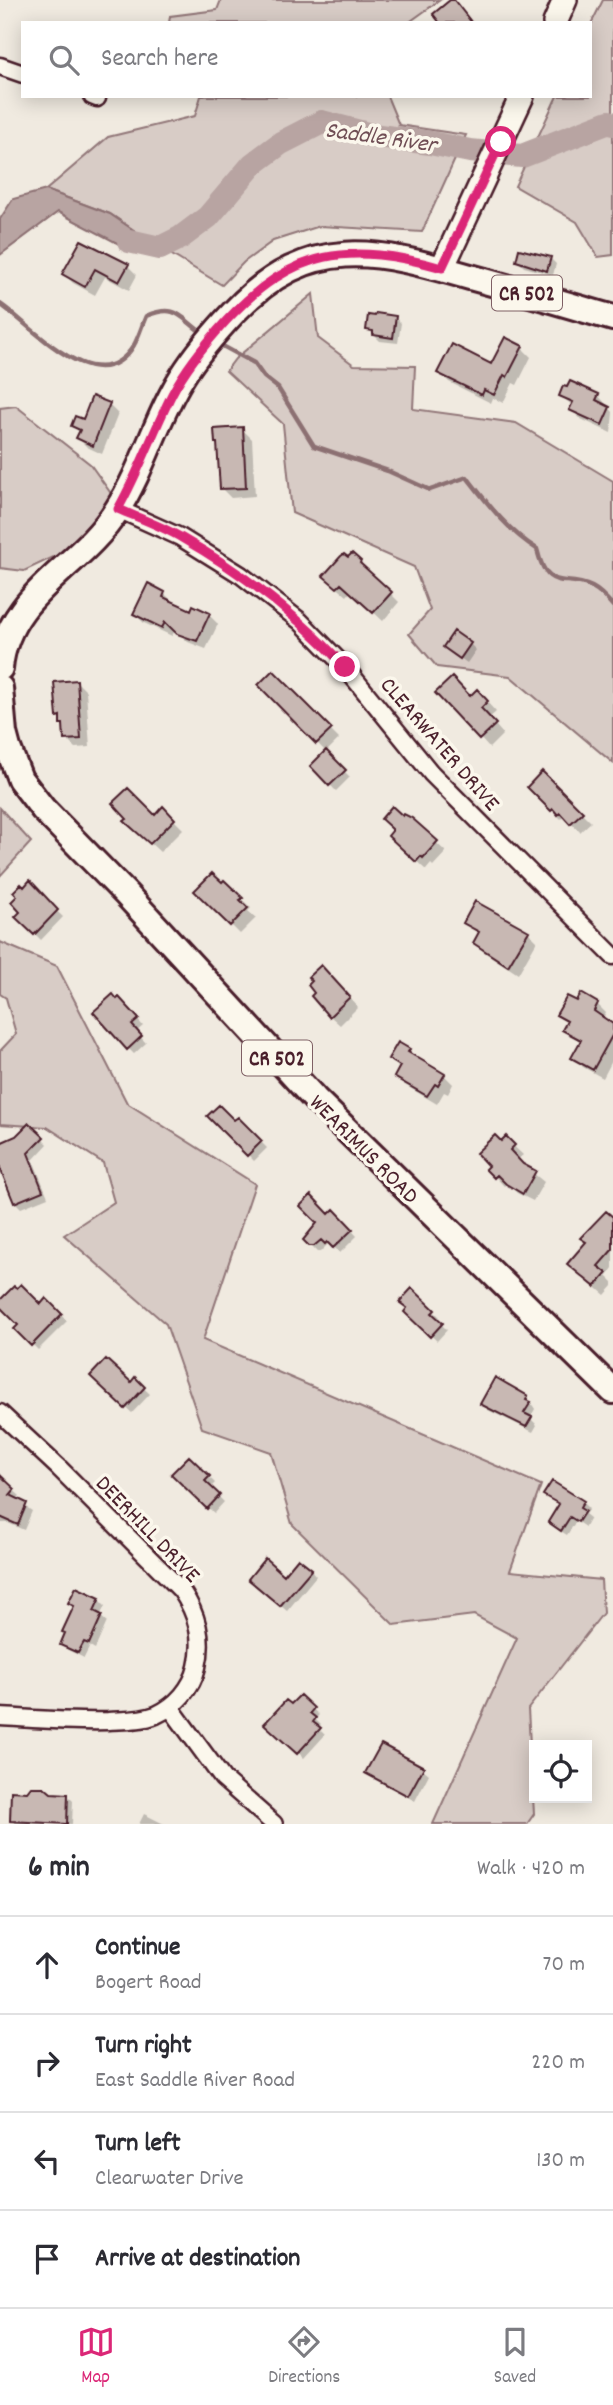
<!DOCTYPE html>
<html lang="en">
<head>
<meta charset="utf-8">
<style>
  :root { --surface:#fff; --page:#f7f7f7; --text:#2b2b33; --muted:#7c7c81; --line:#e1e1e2; --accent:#db2777 }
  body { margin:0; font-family:Dekko,sans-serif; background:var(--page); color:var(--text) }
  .controls { position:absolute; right:21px; bottom:21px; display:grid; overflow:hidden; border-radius:0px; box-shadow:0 4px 18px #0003 }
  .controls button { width:63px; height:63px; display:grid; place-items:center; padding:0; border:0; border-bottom:2px solid var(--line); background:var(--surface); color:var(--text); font:35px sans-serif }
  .stop { position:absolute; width:21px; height:21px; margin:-16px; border:5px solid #db2777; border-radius:50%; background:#fff }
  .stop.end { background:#db2777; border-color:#fff; box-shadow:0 2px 7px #0008 }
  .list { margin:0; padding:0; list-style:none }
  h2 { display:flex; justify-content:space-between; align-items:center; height:91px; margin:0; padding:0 28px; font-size:30px }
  h2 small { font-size:23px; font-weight:400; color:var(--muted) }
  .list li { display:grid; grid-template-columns:46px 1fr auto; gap:21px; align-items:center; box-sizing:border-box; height:98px; padding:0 28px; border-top:2px solid var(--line) }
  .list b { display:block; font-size:26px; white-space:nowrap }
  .list p { margin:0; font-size:23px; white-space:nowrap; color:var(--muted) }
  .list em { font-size:23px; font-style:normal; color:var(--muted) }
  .icon { flex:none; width:38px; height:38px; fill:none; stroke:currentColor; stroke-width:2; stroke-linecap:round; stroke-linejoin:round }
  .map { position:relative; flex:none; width:613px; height:1824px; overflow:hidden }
  .search { position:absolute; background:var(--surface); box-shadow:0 4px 18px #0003; left:21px; right:21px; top:21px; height:77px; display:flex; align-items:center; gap:18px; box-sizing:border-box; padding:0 24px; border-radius:0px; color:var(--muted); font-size:26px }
  .sheet { height:483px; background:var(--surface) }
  nav { display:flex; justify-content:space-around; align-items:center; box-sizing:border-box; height:98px; border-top:2px solid var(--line); background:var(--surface); font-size:19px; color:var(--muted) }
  nav a { display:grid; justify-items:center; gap:4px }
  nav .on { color:var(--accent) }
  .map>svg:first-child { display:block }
  .green { fill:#d8ccc6; stroke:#917678; stroke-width:2 }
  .water { fill:#b8a4a2; stroke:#8c6f72; stroke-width:2 }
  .shadow { fill:#0003 }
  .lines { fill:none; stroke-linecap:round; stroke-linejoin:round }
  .stream { stroke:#8c6f72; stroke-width:4.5 }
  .river { stroke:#b8a4a2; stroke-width:24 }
  .building { fill:#c8b8b3; stroke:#4a1f2b; stroke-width:2 }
  .street-casing { stroke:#4a1f2b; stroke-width:21 }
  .secondary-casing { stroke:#4a1f2b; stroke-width:28 }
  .primary-casing { stroke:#4a1f2b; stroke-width:30 }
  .street { stroke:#fbf7ec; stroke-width:16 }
  .secondary { stroke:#fbf7ec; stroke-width:23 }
  .primary { stroke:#fbf7ec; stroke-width:24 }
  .route { stroke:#db2777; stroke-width:9 }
  .labels { text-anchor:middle; stroke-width:7; stroke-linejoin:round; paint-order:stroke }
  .shield { fill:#fbf7ec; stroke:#7f6065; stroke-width:2 }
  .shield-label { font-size:21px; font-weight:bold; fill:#4a1f2b }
  .street-label { font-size:23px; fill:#4a1f2b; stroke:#fbf7ec }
  .water-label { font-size:24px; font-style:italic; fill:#704e55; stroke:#fbf7ec }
</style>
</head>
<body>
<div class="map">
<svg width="613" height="1824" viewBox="0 0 613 1824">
  <rect width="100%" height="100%" fill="#f0eae0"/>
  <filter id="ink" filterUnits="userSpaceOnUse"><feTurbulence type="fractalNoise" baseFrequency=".0143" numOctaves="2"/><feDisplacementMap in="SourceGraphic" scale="14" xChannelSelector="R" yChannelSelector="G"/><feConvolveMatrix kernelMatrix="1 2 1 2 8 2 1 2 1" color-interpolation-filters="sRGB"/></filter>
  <g filter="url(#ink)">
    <!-- green -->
    <path class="green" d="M 221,0 L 440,0 L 408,23 L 169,23 L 170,16 L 217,10 Z
      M 603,0 L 613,0 L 613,255 L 598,257 L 577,222 L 515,186 L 557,96 L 590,96 L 590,26 Z
      M 201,96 L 387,96 L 399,125 L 466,135 L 422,232 L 320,226 L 273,241 L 244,262 L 222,285 L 160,248 L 110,214 L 46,190 L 108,137 L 195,116 Z
      M 313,294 L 318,338 L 354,365 L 415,366 L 413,409 L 516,423 L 613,481 L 613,763 L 510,676 L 437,667 L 409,634 L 430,610 L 414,567 L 292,513 L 283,424 L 226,371 L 235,359 Z
      M 16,406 L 90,464 L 117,502 L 77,546 L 24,571 L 0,568 L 0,408 Z
      M 0,808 L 31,842 L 0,876 Z
      M 0,942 L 57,966 L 127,1103 L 255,1184 L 203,1340 L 541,1485 L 510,1571 L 601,1580 L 603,1613 L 528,1709 L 534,1814 L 527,1824 L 433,1824 L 517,1638 L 474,1615 L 394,1625 L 292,1524 L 271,1452 L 202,1428 L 166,1324 L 64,1235 L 114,1202 L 103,1163 L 47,1127 L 0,1124 L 0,1051 L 16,1034 L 6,998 L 0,994 Z"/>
    <!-- water -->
    <path class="water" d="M 46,190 L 110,214 L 160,248 L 136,253 L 58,212 L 0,255 L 0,219 L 13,199 Z"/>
    <!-- shadow -->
    <path class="shadow" d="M 81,243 L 128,266 L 137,275 L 129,290 L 105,277 L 95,295 L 73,283 L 64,274 Z
      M 550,258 L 556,264 L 553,275 L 524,267 L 518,261 Z
      M 395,317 L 401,323 L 398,343 L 380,341 L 368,329 Z
      M 522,348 L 531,357 L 517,385 L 513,383 L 503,403 L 493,398 L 491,403 L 449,382 L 440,373 L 492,366 Z
      M 598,395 L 613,412 L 611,433 L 581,419 L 571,410 L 573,406 L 561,396 Z
      M 109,405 L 118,414 L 102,454 L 87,447 L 78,438 L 80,433 L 73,425 Z
      M 242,429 L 252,439 L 255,496 L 231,498 L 221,488 L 219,445 L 216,443 Z
      M 352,555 L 399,602 L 383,621 L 351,591 L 347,596 L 334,585 Z
      M 164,593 L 173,602 L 192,613 L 209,615 L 218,624 L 206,649 L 188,642 L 175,630 L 172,636 L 144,623 L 135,614 Z
      M 470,644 L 476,650 L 467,663 L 445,647 Z
      M 273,673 L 339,739 L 326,752 L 261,685 Z
      M 77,682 L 86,691 L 90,747 L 75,748 L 66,739 L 65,726 L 58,716 Z
      M 477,691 L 496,712 L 489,718 L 503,734 L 489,748 L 480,738 L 470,698 Z
      M 326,753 L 350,777 L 336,791 L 312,766 Z
      M 542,773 L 591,822 L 580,832 L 570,821 L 568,823 L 563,817 L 561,819 L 529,787 Z
      M 163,809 L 183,829 L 160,852 L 136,830 Z
      M 403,818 L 411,819 L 446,852 L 433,866 L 431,864 L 426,870 L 399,845 Z
      M 224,882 L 251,908 L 248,911 L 256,918 L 240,934 L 197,891 Z
      M 43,898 L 63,917 L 41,940 L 18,917 Z
      M 465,922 L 528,932 L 537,941 L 518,974 L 484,952 L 475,943 L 480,935 Z
      M 330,976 L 358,1007 L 340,1025 L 330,1016 L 317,993 Z
      M 577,1004 L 597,1004 L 606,1013 L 603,1019 L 613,1026 L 613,1059 L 603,1078 L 583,1067 L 574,1057 L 582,1043 L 565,1030 L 568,1024 L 558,1015 Z
      M 125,1005 L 143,1026 L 136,1032 L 146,1043 L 134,1054 L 128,1048 Z
      M 409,1050 L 418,1060 L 444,1075 L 453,1084 L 448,1094 L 444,1092 L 437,1104 L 405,1085 L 396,1076 L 400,1069 L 390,1059 Z
      M 210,1116 L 234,1123 L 238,1119 L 267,1148 L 254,1161 Z
      M 29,1125 L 48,1144 L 33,1160 L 48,1197 L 21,1208 L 15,1202 L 0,1168 L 0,1145 L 17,1138 Z
      M 506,1139 L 523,1155 L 517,1160 L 544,1182 L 533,1201 L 517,1193 L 507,1183 L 504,1186 L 488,1169 L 501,1143 Z
      M 334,1212 L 357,1236 L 340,1253 L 334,1247 L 332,1249 L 328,1244 L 320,1252 L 317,1252 L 305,1240 Z
      M 613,1219 L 613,1268 L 607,1276 L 613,1282 L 613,1286 L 605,1295 L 579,1273 Z
      M 412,1291 L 440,1317 L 437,1320 L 447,1330 L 437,1341 L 406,1312 Z
      M 46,1301 L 67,1321 L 38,1350 L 17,1329 L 21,1326 L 0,1303 L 41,1306 Z
      M 92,1376 L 131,1385 L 135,1380 L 150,1394 L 132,1413 Z
      M 527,1397 L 535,1409 L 530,1418 L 537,1425 L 533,1432 L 488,1410 L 482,1404 Z
      M 189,1458 L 215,1483 L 210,1488 L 224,1502 L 214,1513 L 173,1474 Z
      M 0,1473 L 7,1480 L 7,1484 L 20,1496 L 16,1500 L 32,1511 L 24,1530 L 8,1523 L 0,1523 Z
      M 545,1494 L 583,1503 L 589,1509 L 585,1514 L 590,1518 L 585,1527 L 576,1521 L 567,1535 L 556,1528 L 550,1522 L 560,1506 Z
      M 311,1570 L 316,1576 L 287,1611 L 256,1585 Z
      M 99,1600 L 105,1606 L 100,1616 L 107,1622 L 95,1649 L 90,1646 L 84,1658 L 68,1650 L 62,1644 L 75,1608 L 71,1603 Z
      M 300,1697 L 319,1715 L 315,1719 L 321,1725 L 318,1728 L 325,1735 L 304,1758 L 267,1724 L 291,1707 Z
      M 382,1747 L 423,1769 L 429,1774 L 415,1801 L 373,1778 L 368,1772 Z
      M 50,1795 L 67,1795 L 73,1801 L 72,1824 L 16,1824 L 12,1821 Z
      M 144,1814 L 164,1824 L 139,1824 Z"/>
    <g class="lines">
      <!-- stream -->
      <path class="stream" d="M 0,304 C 32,325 98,405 134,345 C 139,336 142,325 146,316 C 178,303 180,318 204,334
        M 217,343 L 254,363 L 264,377 L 278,388 L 314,446 L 388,471 L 430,490 L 467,477 C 488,504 508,531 537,549 C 548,595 563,573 592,587 C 600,591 608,600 613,606"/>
      <!-- river -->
      <path class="river" d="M 129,241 L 160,248 L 180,238 L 208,217 L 253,164 L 281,143 L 322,122 L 372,135 L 430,143 L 470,151 L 522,156 L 609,122 L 613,124"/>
    </g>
    <!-- building -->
    <path class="building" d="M 450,0 L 454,0 L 472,23 L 440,23 L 433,14 Z
      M 81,240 L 129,264 L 119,282 L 95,269 L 85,287 L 62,274 Z
      M 519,249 L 551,257 L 547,271 L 516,261 Z
      M 376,313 L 396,316 L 393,338 L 373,335 L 373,331 L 366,330 L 368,315 L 375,316 Z
      M 505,337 L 523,346 L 507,377 L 504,375 L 494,395 L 484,390 L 482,395 L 437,373 L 452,344 L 491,364 Z
      M 570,381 L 599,394 L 596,400 L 610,407 L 602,425 L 569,410 L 573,402 L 559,396 L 563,386 L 567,387 Z
      M 92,396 L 110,403 L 93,446 L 76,438 L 80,430 L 71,426 L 75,416 L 83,419 Z
      M 243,427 L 246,488 L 220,489 L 217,443 L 215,443 L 214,429 Z
      M 352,553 L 361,561 L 360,563 L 392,592 L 373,613 L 341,584 L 337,588 L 323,576 L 341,556 L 344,554 L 348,557 Z
      M 148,583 L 165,592 L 163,597 L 191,610 L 193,605 L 210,613 L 197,641 L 177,634 L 165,622 L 162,628 L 133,614 Z
      M 454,631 L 471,643 L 460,659 L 443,647 Z
      M 273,670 L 332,729 L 316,744 L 258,685 Z
      M 452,677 L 470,696 L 477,689 L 488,701 L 481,708 L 496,724 L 479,740 L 435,693 Z
      M 77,680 L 81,739 L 64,740 L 63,724 L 60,724 L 60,716 L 57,717 L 54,682 Z
      M 326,750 L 346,770 L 329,786 L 310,766 Z
      M 542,771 L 583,812 L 570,824 L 560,813 L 558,815 L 553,809 L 551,811 L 527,787 Z
      M 128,788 L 155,815 L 163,806 L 175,819 L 150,844 L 124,821 L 127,819 L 112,803 Z
      M 392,806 L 403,816 L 404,814 L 412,818 L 438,841 L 423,858 L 421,856 L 416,862 L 388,836 L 392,831 L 392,829 L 381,819 Z
      M 212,873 L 222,882 L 224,880 L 243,898 L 240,900 L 248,908 L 230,926 L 194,891 Z
      M 30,880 L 58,910 L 34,935 L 15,917 L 20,912 L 11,902 L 17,896 L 13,892 L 21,884 L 24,887 Z
      M 475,901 L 529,931 L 508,966 L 473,943 L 479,932 L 463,923 Z
      M 321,965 L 350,997 L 329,1017 L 311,996 L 314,993 L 308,985 L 312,981 L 308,977 Z
      M 581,993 L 598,1003 L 594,1011 L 613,1024 L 613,1034 L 593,1070 L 571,1058 L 581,1040 L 562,1030 L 567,1021 L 556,1015 L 567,996 L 577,1001 Z
      M 113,994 L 117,999 L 119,997 L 139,1019 L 132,1025 L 142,1036 L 127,1050 L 93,1012 Z
      M 398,1042 L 410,1049 L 408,1052 L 445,1074 L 438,1086 L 435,1084 L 427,1096 L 394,1077 L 400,1066 L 388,1059 Z
      M 219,1105 L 234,1120 L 238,1117 L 262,1141 L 247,1156 L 207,1116 Z
      M 29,1123 L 44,1137 L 28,1153 L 43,1191 L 14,1203 L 0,1168 L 0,1143 L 16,1136 Z
      M 495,1135 L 501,1141 L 506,1136 L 515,1145 L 510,1150 L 523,1164 L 536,1171 L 523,1194 L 506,1184 L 497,1175 L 494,1178 L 485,1169 L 488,1166 L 476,1153 Z
      M 311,1195 L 329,1214 L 334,1209 L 353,1229 L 333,1248 L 327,1242 L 325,1244 L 321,1240 L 314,1246 L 309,1246 L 303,1240 L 317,1223 L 300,1206 Z
      M 606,1211 L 613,1217 L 613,1249 L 598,1266 L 607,1273 L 595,1287 L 567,1264 L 586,1242 L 580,1238 Z
      M 21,1284 L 41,1304 L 46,1298 L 62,1314 L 31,1346 L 14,1329 L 18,1325 L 0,1307 L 0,1300 L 14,1286 L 17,1288 Z
      M 412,1288 L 435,1310 L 432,1313 L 443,1323 L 430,1337 L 404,1312 L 407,1308 L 399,1302 Z
      M 106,1359 L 131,1382 L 135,1377 L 145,1387 L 125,1409 L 90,1376 Z
      M 495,1377 L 528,1396 L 526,1400 L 531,1402 L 524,1413 L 532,1417 L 526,1427 L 480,1404 Z
      M 189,1456 L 210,1476 L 205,1481 L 220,1495 L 207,1509 L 171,1474 Z
      M 0,1475 L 15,1489 L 10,1495 L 27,1503 L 18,1525 L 0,1517 Z
      M 552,1481 L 584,1501 L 580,1508 L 585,1511 L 578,1522 L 570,1517 L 561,1531 L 548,1522 L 559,1504 L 543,1495 Z
      M 265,1558 L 284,1575 L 298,1558 L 312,1569 L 280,1606 L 248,1579 Z
      M 76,1587 L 100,1598 L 94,1611 L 102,1615 L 89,1644 L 84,1642 L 78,1653 L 60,1645 L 65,1633 L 62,1632 L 74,1606 L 68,1603 Z
      M 300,1695 L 314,1708 L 310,1713 L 316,1718 L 313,1722 L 321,1728 L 297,1754 L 264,1724 L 286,1700 L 291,1704 Z
      M 381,1744 L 424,1767 L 408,1796 L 365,1773 Z
      M 31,1787 L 44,1787 L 51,1793 L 68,1794 L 67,1824 L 10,1821 L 11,1791 L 27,1792 Z"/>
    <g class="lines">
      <defs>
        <path id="street" d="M 0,66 L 23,74
          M 92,96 L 97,98
          M 118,509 L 180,537 L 241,575 L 300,621 L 345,667 L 431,773 L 613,956
          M 0,1413 L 59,1468 L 181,1590 C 197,1614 204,1638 197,1667 C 192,1688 176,1706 156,1715 C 141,1721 124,1720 108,1721 C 72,1722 36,1719 0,1717
          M 170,1707 L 223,1779 L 274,1824"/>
        <path id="secondary" d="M 555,23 L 565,0
          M 442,268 L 522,96"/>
        <path id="primary" d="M 0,668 C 7,593 80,569 117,510 C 144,468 156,418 182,377 C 197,353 216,331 235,311 C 310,233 377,250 470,277 C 518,290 565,304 613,318
          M 0,688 L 4,733 L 8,748 L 20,779 L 43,809 L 126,894 L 315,1099 L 613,1391"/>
      </defs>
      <!-- street casing -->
      <use href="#street" class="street-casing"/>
      <!-- secondary casing -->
      <use href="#secondary" class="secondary-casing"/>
      <!-- primary casing -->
      <use href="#primary" class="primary-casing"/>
      <!-- street -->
      <use href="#street" class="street"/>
      <!-- secondary -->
      <use href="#secondary" class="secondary"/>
      <!-- primary -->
      <use href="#primary" class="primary"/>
    </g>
  </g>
  <g class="lines" filter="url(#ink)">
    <!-- route -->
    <path class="route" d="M 345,667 C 298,615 243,573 182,538 C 162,526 139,518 118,509 C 139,472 153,432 172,394 C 186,367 206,343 226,321 C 293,248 350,242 442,268 L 501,142"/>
  </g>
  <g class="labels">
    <!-- shield labels -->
    <g class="shield">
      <rect x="492" y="275.5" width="70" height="35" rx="5"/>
      <rect x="242" y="1040.5" width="70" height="35" rx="5"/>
    </g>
    <g class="shield-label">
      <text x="527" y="300">CR 502</text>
      <text x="277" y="1065">CR 502</text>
    </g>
    <!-- street labels -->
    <g class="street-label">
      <text transform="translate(441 743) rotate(49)" y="8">CLEARWATER DRIVE</text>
      <text transform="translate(365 1148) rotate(45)" y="8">WEARIMUS ROAD</text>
      <text transform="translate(149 1528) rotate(46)" y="8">DEERHILL DRIVE</text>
    </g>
    <!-- water labels -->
    <g class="water-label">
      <text transform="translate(381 136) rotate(8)" y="8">Saddle River</text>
    </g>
  </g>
</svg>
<div class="controls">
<button><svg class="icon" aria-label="locate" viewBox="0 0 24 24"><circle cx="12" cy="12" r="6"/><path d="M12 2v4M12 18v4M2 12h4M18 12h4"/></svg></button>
</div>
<div class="stop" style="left:501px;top:142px"></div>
<div class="stop end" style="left:345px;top:667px"></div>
<div class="search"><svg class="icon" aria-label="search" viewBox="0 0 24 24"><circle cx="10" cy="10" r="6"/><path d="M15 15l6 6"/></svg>Search here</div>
</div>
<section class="sheet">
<h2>6 min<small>Walk · 420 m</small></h2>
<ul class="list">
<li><svg class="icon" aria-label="ahead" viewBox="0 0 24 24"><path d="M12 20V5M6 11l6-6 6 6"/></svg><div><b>Continue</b><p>Bogert Road</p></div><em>70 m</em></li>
<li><svg class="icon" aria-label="right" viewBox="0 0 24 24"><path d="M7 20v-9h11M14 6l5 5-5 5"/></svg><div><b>Turn right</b><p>East Saddle River Road</p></div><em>220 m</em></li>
<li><svg class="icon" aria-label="left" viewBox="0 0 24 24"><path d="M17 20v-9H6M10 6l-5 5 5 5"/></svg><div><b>Turn left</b><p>Clearwater Drive</p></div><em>130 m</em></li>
<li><svg class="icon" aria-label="arrive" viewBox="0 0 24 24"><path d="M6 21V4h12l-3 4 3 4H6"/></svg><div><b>Arrive at destination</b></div></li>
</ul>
</section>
<nav>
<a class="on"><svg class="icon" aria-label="map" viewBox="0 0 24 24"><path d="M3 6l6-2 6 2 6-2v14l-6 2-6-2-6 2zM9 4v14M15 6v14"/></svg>Map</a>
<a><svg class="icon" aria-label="directions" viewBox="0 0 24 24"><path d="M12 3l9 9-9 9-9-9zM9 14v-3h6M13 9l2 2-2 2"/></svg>Directions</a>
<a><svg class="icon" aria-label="saved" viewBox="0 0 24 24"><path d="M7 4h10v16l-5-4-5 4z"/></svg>Saved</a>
</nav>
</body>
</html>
